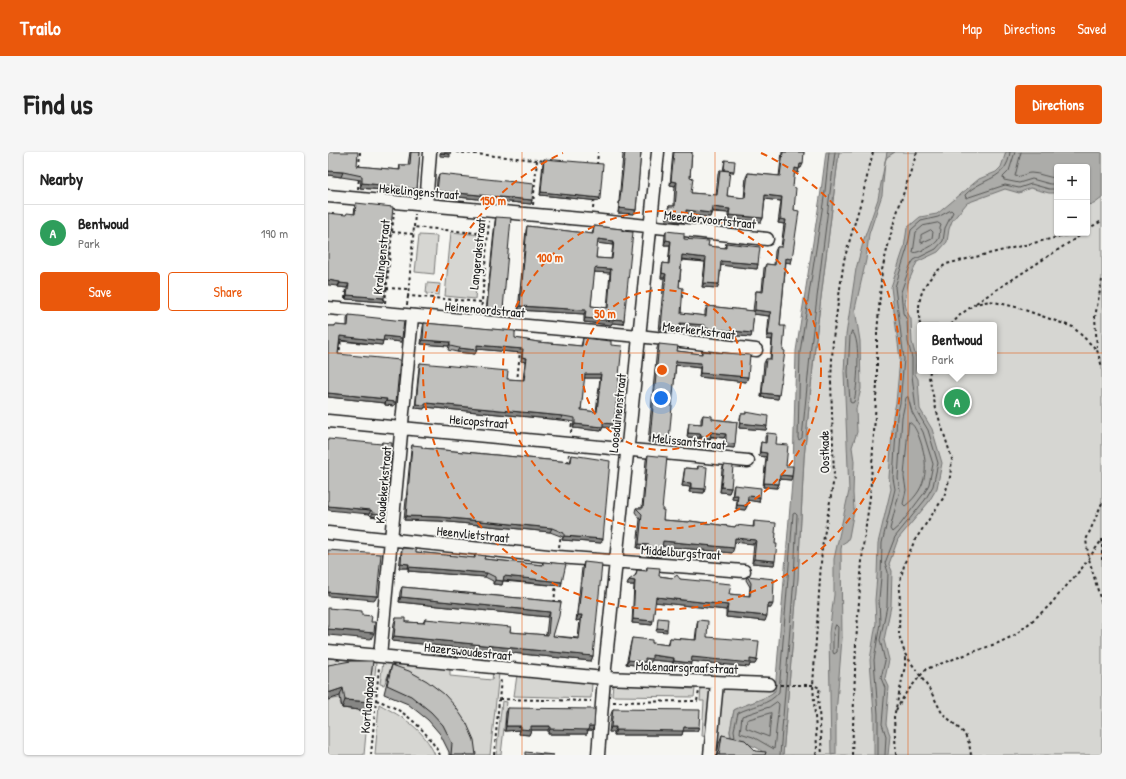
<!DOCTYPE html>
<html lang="en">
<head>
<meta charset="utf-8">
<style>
  :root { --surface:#fff; --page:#f6f6f6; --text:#222; --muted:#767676; --line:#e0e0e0; --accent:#ea580c }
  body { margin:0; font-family:"Patrick Hand",sans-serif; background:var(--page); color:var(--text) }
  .controls { position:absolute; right:12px; top:12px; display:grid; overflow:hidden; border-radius:4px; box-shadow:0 1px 3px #0004 }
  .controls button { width:36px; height:36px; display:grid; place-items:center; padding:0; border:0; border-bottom:1px solid var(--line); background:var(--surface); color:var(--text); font:20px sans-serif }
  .you { position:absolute; left:333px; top:246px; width:14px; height:14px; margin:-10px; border:3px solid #fff; border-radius:50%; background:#1a73e8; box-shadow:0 0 0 6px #1a73e833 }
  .badge { display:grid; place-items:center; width:26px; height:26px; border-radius:50%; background:var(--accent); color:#fff; font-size:13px; font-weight:700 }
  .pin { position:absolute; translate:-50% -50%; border:2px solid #fff; box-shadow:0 1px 4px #0006 }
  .popup { position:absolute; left:589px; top:170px; width:80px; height:52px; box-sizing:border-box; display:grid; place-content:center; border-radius:4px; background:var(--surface); filter:drop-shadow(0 1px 3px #0005); font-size:13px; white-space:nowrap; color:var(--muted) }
  .popup b { font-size:15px; color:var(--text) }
  .popup::after { content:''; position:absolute; left:50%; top:100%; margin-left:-8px; border:8px solid transparent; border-top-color:var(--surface) }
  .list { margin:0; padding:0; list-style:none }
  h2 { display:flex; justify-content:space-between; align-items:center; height:52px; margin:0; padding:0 16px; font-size:17px }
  h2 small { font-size:13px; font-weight:400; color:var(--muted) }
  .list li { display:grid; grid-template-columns:26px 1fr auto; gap:12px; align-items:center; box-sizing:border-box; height:56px; padding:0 16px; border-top:1px solid var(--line) }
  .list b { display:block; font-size:15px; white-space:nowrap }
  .list p { margin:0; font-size:13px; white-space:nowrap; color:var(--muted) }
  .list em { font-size:13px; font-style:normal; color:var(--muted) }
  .actions { display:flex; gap:8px; padding:12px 16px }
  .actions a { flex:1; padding:9px 0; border:1px solid var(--accent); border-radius:4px; text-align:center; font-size:14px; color:var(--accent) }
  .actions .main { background:var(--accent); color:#fff }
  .map { position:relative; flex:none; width:774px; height:603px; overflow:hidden; border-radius:4px }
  header { display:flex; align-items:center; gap:24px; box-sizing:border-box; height:56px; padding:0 20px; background:var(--accent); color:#fff }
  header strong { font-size:19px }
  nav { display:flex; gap:22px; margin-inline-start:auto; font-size:14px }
  .intro { display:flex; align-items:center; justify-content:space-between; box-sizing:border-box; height:96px; padding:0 24px }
  h1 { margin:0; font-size:28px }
  .button { padding:10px 18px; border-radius:4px; background:var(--accent); color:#fff; font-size:14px; font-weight:700 }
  main { display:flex; gap:24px; padding:0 24px }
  aside { flex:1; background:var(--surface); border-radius:4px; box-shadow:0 1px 3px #0004 }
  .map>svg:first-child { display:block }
  .green { fill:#d6d6d2; stroke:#797977; fill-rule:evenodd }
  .water { fill:#acaca9; stroke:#727271 }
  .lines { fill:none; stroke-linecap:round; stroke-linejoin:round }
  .shore { stroke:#565654; stroke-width:1 }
  .street-casing { stroke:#1c1c1c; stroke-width:15 }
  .path { stroke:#1c1c1c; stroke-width:2; stroke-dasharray:3 3; stroke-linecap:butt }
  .street { stroke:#f6f6f2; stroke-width:12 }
  .wall { fill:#a5a5a3; stroke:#1c1c1c; fill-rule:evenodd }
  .shaded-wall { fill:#868684; stroke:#1c1c1c }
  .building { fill:#c0c0bd; stroke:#1c1c1c; fill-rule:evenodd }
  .grid { fill:none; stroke:#e8590c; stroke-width:1; stroke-opacity:0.55 }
  .ring { fill:none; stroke:#e8590c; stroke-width:2; stroke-dasharray:7 5 }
  .labels { text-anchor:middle; stroke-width:3.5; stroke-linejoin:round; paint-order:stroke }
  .street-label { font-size:13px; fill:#1c1c1c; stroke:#f6f6f2 }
  .centre { fill:#e8590c; stroke:#f6f6f2; stroke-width:2 }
  .ring-label { font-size:12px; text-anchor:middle; font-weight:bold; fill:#e8590c; stroke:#f6f6f2; stroke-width:3.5; stroke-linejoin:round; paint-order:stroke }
</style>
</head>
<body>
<header>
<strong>Trailo</strong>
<nav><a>Map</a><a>Directions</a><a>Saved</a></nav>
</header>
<div class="intro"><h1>Find us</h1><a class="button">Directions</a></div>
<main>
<aside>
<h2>Nearby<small></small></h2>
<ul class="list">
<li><span class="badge" style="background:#2e9e5b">A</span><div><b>Bentwoud</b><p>Park</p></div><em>190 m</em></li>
</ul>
<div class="actions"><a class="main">Save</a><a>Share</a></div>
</aside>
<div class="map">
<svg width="774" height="603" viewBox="0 0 774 603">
  <rect width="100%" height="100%" fill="#f6f6f2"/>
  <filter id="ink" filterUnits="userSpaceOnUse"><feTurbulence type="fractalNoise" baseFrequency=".025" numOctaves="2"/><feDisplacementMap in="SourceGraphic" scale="8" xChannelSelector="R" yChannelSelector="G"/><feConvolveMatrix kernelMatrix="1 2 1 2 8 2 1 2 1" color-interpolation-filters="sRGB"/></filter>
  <g filter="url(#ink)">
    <!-- green -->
    <path class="green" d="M 511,0 L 774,0 L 774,603 L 455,603 L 470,426 L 476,306 L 487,194 ZM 729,15 L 759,15 L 759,81 L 729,81 ZM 592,173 L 666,173 L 666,219 L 592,219 Z
      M 123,80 L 153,83 L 147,147 L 117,144 Z
      M 91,83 L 109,84 L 106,122 L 87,120 Z
      M 99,131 L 112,132 L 111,143 L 98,142 Z
      M 0,506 L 48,511 L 45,545 L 39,545 L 0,520 Z
      M 55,510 L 122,516 L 122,524 L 164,528 L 165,520 L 171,521 L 162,603 L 145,603 L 61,521 L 56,533 L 52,532 Z
      M 189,523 L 264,531 L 263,546 L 186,544 Z
      M 285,532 L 367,537 L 366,545 L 284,544 Z
      M 373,535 L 379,535 L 383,538 L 380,585 L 374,584 L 376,549 L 372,549 Z
      M 396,535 L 447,539 C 435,549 419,551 406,558 L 402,579 L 403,592 L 388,590 L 393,537 Z
      M 22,544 L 12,550 L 14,556 L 40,559 L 36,603 L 0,603 L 0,548 Z
      M 174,549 L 179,550 L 173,603 L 168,603 Z
      M 51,552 C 76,566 95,576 107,603 L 47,603 Z"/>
    <!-- water -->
    <path class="water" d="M 498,0 L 511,0 L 487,194 L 476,306 L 470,426 L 455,603 L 437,603 C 431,593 415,591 404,589 L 402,579 L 406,558 C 419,551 435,549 447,539 L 465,318 L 468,199 L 493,39 Z
      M 559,0 L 567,0 L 559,5 L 557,9 L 554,43 L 541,82 L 538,108 L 527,157 L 532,189 L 533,237 L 528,257 L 529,280 L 524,295 L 526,309 L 525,341 L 526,358 L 521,385 L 519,389 L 514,392 L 513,397 L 514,486 L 508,563 L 508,602 L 503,603 L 501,481 L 506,443 L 506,407 L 521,339 L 516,220 L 518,183 L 528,117 L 536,87 L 550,47 Z
      M 678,0 L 774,0 L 774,46 L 766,52 L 759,53 L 759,15 L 729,15 L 729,41 L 721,41 L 702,36 L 691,41 L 677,37 L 639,51 L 624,69 L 621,77 L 619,90 L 610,100 L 589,110 L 580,131 L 577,151 L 579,160 L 583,167 L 584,190 L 588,206 L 587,222 L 590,227 L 592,257 L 604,277 L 614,311 L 609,336 L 600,351 L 570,387 L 561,412 L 564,419 L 563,454 L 556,488 L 561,508 L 557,526 L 561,535 L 558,572 L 562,583 L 560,603 L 546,603 L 546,562 L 542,508 L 548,471 L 547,448 L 549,424 L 550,391 L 563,337 L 561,326 L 565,264 L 568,251 L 572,207 L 563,135 L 576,96 L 579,76 L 592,65 L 609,62 L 651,27 L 668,20 L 673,15 Z"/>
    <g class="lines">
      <!-- shore -->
      <path class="shore" d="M 501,0 L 497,39 L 472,200 L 470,286 L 471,288 L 474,286 L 483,194 L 507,0
        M 682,0 C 679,29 654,25 637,43 L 638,46 L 677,33 L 691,36 L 703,32 L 721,37 L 729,37
        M 687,0 L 681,19 L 675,25 L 676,28 L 691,31 L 704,27 L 722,32 L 729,32
        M 693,0 L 687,24 C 693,26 697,21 703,21 C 712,21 720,26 729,26
        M 610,71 L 613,73 C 611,77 612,82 611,86 C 608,94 592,100 585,101 L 588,80 L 595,74 Z
        M 603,78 L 605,80 L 604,86 L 593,91 L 593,83 Z
        M 524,179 C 534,188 529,237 526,250 L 524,251 L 522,250 L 520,220 L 522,184 Z
        M 580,245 L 584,260 L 595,280 L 605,312 L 601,332 L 597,340 L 572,373 L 564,380 L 562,377 L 572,338 L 570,326 L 574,265 L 578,246 Z
        M 581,270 C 586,272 589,280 591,285 C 601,312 601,335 577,354 L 575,352 L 578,338 L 576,325 Z
        M 508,473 L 510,475 L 509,500 L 506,502 L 505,500 L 505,481 Z
        M 449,550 L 451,552 L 446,597 L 425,585 L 412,581 L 414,564 L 441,555 Z
        M 443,561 L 441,585 L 418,576 L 419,568 Z
        M 407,585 L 406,578 L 410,561 C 423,554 442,553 451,540 L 465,362 L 467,361 L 469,363 L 466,426 L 452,603
        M 550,603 L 550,562 L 546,508 L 552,471 L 551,447 L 553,425 L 554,391 L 567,337 L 565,326 L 569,264 L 572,251 L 576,207 L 567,135 L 579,97 L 583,78 L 593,69 L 610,65 L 623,58 L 625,60 L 617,76 L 615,89 L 608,97 L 586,108 L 582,114 L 573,140 L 575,161 L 579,168 L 580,190 L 584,206 L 584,223 L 588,258 L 600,278 L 610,311 L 605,334 L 597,348 L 567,385 L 557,411 L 560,420 L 559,454 L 552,488 L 557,509 L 553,526 L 557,536 L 554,572 L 558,584 L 557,603"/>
      <defs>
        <path id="street" d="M 0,44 L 264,68 L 439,87
          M 98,53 L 102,0
          M 0,156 L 311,184 L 428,198
          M 0,269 L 420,309
          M 0,381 L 230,405 L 416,419
          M 0,499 L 276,526 L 441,532
          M 52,504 L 84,165
          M 270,603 L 276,526 L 330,0
          M 382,603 L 389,531"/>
      </defs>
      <!-- street casing -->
      <use href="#street" class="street-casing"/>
      <!-- path -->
      <path class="path" d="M 128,0 L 218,9
        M 269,13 L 270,0
        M 31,15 L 32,0
        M 30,37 L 31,25
        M 205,53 L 209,8
        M 265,57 L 266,47
        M 86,75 L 87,62
        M 759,77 L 774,69
        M 64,80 L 85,82
        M 58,136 L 81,137
        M 17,147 L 18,135
        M 153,150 L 80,144 L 86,75 L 160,82
        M 57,151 L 66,60
        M 648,151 L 756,81
        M 79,153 L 80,144
        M 153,160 L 161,69
        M 592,173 C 588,144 595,129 618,112 L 747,81
        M 623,173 L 632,163 L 647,152 L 662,149 L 688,155 L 745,175 L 769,198 L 774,215
        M 769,196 L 767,165 L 774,128
        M 11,205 L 13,187
        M 602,219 L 601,225 L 608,257 L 624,307 L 622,325 L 616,345 L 587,388 L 577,410 L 572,429 L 571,483 L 577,502 L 602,538 L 614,561 L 636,581 L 641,591 L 643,603
        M 189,230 L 192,199
        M 243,281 L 244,268
        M 240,311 L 241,302
        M 774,351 L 758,388 L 761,407 L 774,453
        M 774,387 L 774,411
        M 231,395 L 233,383
        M 226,451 L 228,431
        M 452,533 L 485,533 L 492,536 L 490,544 L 494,603
        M 172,547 L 263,549
        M 48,548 C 76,557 98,577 112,603
        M 285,550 L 369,549 L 371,539
        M 568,558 L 578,541 L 598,517 L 670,491 L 687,483 L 704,469 L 721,454 L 754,416 L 773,389
        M 43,603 L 51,515
        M 166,603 L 173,527
        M 488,603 L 489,595 L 485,533 L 494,396 L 506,326 L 503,229 L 505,187 L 516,108 L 534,46 L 545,0
        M 524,603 L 528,491 L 535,395 L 542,345 L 549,232 L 549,182 L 554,118 L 566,70 L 589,0
        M 568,603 L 566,565 L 577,514 L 577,502"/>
      <!-- street -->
      <use href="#street" class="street"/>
    </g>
    <!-- wall -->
    <path class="wall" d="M 0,0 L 29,14 L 71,18 L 72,13 L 80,13 L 82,0 L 92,0 L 89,37 L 87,41 L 32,36 L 33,28 L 13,25 L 0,23 Z
      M 293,0 L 313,0 L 308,58 L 306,62 L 290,61 L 295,3 Z
      M 345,0 L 364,0 L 362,25 L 363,41 L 388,43 L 390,22 L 392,18 L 395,19 L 397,8 L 405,21 L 401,20 L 399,44 L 416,46 L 418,25 L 420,21 L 451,24 L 454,0 L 476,0 L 473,16 L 471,16 L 470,21 L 466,21 L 465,35 L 466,58 L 464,107 L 463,111 L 458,110 L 452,174 L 451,243 L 450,247 L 433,245 L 436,211 L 438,207 L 442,207 L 444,188 L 439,187 L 441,164 L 426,162 L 423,185 L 375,181 L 375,177 L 352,175 L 350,180 L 331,179 L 336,126 L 333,126 L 334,115 L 335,111 L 340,112 L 342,93 L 336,93 L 337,83 L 338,79 L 356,87 L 380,94 L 397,96 L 398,91 L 430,112 L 429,117 L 393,113 L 391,132 L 389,136 L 374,135 L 377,110 L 354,108 L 351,135 L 353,161 L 377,164 L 377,159 L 379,154 L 425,159 L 427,143 L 428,139 L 434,139 L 436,116 L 438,112 L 446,113 L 447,99 L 449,95 L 453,95 L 456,72 L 450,71 L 453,49 L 437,47 L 435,66 L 433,70 L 400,67 L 400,61 L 384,60 L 382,65 L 358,63 L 356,70 L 338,69 L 339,58 L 341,54 L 346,54 L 346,49 L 347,34 L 342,33 Z
      M 216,7 L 272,46 L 271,49 L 212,43 L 215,10 Z
      M 111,22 L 204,48 L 203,52 L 108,43 L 109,27 Z
      M 28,51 L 56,146 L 55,150 L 18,147 L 19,136 L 10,135 L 18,63 L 26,62 L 27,55 Z
      M 168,65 L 175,157 L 173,162 L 158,160 L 167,69 Z
      M 199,74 L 264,82 L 266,74 L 294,77 L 296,168 L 295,172 L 284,171 L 283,173 L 256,170 L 256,162 L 190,158 L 198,78 ZM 269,91 L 285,93 L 283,107 L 268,106 ZM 266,120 L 282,121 L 279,156 L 263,154 Z
      M 21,163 L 74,186 L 73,190 L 55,188 L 54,193 L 12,189 L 10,202 L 68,250 L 66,254 L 57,253 L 57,251 L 0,245 L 0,174 L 7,174 L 7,173 L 19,174 L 19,167 Z
      M 96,171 L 210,190 L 253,194 L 255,186 L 283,193 L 286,272 L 284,276 L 275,275 L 273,279 L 245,276 L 246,270 L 233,268 L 97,255 L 96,257 L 87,256 L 91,215 L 92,211 L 179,227 L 195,228 L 197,210 L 193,209 L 194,201 L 149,197 L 147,202 L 129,200 L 120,198 L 121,194 L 93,192 L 95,175 ZM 256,226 L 272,226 L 268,260 L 253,258 Z
      M 331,192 L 349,199 L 373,202 L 374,199 L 420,225 L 418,230 L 371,225 L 372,216 L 348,213 L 339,292 L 320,290 L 329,196 Z
      M 418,260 L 439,274 L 438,278 L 411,276 L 412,266 L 413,262 L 418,262 Z
      M 375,263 L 384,267 L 409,270 L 406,296 L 396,295 L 396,286 L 383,285 L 381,291 L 371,289 L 371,286 L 359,285 L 360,276 L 361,271 L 373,272 L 373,267 Z
      M 439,281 L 448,292 L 458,314 L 463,328 L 451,327 L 451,332 L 449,336 L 435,335 L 438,305 L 431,304 L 432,295 L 433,290 L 437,291 L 437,285 Z
      M 54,290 L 57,362 L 55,366 L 43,364 L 41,362 Z
      M 84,293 L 94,296 L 231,309 L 242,310 L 244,303 L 273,391 L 234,388 L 235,385 L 222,380 L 111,369 L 76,368 L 83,297 Z
      M 320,303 L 334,358 L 335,368 L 361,370 L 362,369 L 407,375 L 425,375 L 426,369 L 447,381 L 446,413 L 424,411 L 426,392 L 407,390 L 404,401 L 334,394 L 333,401 L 332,405 L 319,404 L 320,397 L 309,396 L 312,367 L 307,360 L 308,356 L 314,356 L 318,308 Z
      M 396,313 L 403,336 L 401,341 L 392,340 L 394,317 Z
      M 370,314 L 376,341 L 361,340 L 362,335 L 354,334 L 356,320 L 357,316 L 369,317 Z
      M 406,333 L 432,345 L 431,350 L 420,348 L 419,354 L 417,358 L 408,357 L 409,348 L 404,347 L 405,337 Z
      M 74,396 L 88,400 L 146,406 L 147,403 L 156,407 L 214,413 L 215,410 L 234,430 L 233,434 L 175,429 L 174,433 L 165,432 L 165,429 L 157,425 L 80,419 L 80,416 L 71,416 L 73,400 Z
      M 256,410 L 265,504 L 263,509 L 64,489 L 66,471 L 68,466 L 78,470 L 95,471 L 97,467 L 182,480 L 218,483 L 220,465 L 71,450 L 72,440 L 74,435 L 233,450 L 225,484 L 250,486 L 252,468 L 248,469 L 254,416 Z
      M 319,415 L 331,424 L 352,427 L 401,442 L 421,444 L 422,435 L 418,428 L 419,424 L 443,456 L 439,456 L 437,469 L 398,465 L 398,458 L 327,450 L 324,473 L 304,471 L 306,433 L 299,433 L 307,424 L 309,418 L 318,419 Z
      M 370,468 L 379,485 L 429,508 L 427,512 L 422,512 L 421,515 L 363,509 L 362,515 L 344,513 L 345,510 L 324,508 L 322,511 L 317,510 L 316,514 L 298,512 L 303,490 L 304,486 L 324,491 L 340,493 L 342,486 L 367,488 L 369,472 Z
      M 0,513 L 44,550 L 41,559 L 14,556 L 12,544 Z
      M 64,513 L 148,603 L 121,603 L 121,600 L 112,582 L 100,568 L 80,552 L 56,542 L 61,521 Z
      M 180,556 L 264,578 L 260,578 L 259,582 L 220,582 L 220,578 L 203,578 L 201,583 L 191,582 L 192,578 L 177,579 L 178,561 Z
      M 285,557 L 371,575 L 369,579 L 355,579 L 354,583 L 286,583 L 286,580 L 281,580 L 283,562 Z
      M 394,583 L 428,599 L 437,603 L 389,603 L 391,591 Z"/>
    <!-- shaded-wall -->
    <path class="shaded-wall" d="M 112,1 L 122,2 L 122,5 L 112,4 Z
      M 472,12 L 475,12 L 473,16 L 470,16 Z
      M 467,16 L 471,17 L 470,21 L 465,21 Z
      M 396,18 L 406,19 L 405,21 L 395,20 Z
      M 0,19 L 15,20 L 13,25 L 0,23 Z
      M 343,29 L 349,30 L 347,34 L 342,33 Z
      M 34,31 L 89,37 L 87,41 L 32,36 Z
      M 109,39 L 204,48 L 203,52 L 108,43 Z
      M 213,40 L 272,46 L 271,49 L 212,43 Z
      M 437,43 L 454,45 L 453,49 L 436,47 Z
      M 384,55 L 402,57 L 400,61 L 383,59 Z
      M 291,56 L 308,58 L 306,62 L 290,61 Z
      M 358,58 L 383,61 L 382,65 L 357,63 Z
      M 401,63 L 435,66 L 433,70 L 400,67 Z
      M 340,64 L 358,66 L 356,70 L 338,69 Z
      M 452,67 L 458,68 L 456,72 L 450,71 Z
      M 270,87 L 286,89 L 285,93 L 268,91 Z
      M 338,88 L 343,89 L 342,93 L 336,93 Z
      M 354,103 L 378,106 L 377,110 L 353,107 Z
      M 458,106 L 464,107 L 463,111 L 457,110 Z
      M 393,109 L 430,112 L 429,117 L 391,113 Z
      M 267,116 L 283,117 L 282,121 L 265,120 Z
      M 334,121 L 338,122 L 336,126 L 333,126 Z
      M 0,128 L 12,130 L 10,134 L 0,133 Z
      M 12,131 L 21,132 L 19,136 L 10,135 Z
      M 376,131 L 391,132 L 389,136 L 374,135 Z
      M 19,143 L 56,146 L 55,150 L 18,147 Z
      M 192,154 L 258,158 L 256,162 L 190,158 Z
      M 159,156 L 175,157 L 173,162 L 158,160 Z
      M 427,158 L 443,160 L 441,164 L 425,162 Z
      M 257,166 L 285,167 L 296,168 L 295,172 L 284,171 L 283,173 L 256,170 Z
      M 352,171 L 377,173 L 375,177 L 350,175 Z
      M 333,175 L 351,176 L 350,180 L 331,179 Z
      M 377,176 L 424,181 L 423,185 L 375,181 Z
      M 440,183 L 445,183 L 444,188 L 439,187 Z
      M 12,184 L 55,189 L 54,193 L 10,188 Z
      M 56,184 L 74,186 L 73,190 L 54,188 Z
      M 95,188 L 122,190 L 121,194 L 93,192 Z
      M 149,193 L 195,197 L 194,201 L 148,197 Z
      M 131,196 L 149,198 L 147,202 L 129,200 Z
      M 194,205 L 199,206 L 197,210 L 193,209 Z
      M 348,209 L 373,211 L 372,216 L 347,213 Z
      M 372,221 L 420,225 L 418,230 L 371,225 Z
      M 257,222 L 273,222 L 272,226 L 255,226 Z
      M 0,241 L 59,247 L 57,251 L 0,245 Z
      M 434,241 L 451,243 L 450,247 L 433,245 Z
      M 58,249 L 68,250 L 66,254 L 57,253 Z
      M 98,251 L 235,264 L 233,268 L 97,255 L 96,257 L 87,256 L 88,252 Z
      M 275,271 L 286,272 L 284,276 L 274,275 Z
      M 412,271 L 439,274 L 438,278 L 411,276 Z
      M 247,272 L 275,275 L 273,279 L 245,276 Z
      M 383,280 L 398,282 L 396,286 L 381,284 Z
      M 360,281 L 373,282 L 371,286 L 359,285 Z
      M 373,285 L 382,286 L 381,291 L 371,289 Z
      M 322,286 L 341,288 L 339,292 L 320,290 Z
      M 398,291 L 407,292 L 406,296 L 396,295 Z
      M 432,300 L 439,301 L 438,305 L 431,304 Z
      M 452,323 L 464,324 L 463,328 L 450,327 Z
      M 355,330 L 363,331 L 362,335 L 354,334 Z
      M 436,331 L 451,332 L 449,336 L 435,335 Z
      M 393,335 L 403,336 L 401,341 L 392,340 Z
      M 363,336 L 377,337 L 376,341 L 361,340 Z
      M 405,343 L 410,343 L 409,348 L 404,347 Z
      M 420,344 L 432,345 L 431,350 L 418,348 Z
      M 409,353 L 419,354 L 417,358 L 408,357 Z
      M 0,354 L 43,358 L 41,362 L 0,358 Z
      M 45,361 L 57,362 L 55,366 L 43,364 Z
      M 78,364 L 112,365 L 224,376 L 222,380 L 111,369 L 76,368 Z
      M 236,384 L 275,387 L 273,391 L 234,388 Z
      M 407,386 L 428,388 L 426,392 L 405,390 Z
      M 335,389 L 406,396 L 404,401 L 333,394 Z
      M 311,392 L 321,393 L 320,397 L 309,396 Z
      M 321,400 L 333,401 L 332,405 L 319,404 Z
      M 426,407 L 447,409 L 446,413 L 424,411 Z
      M 73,411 L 81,412 L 80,416 L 71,416 Z
      M 81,415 L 159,421 L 157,425 L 80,419 Z
      M 176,424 L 234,430 L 233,434 L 174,428 Z
      M 167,428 L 175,429 L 174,433 L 165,432 Z
      M 301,428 L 307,429 L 306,433 L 299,433 Z
      M 0,440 L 49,444 L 47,448 L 0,444 Z
      M 73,445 L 222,460 L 220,465 L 71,450 Z
      M 328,445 L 400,453 L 398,458 L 326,450 Z
      M 441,452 L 445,452 L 443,456 L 440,456 L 438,458 Z
      M 399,460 L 439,464 L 437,469 L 398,465 Z
      M 250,463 L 254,463 L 252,468 L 248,469 Z
      M 305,467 L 325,469 L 324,473 L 304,471 Z
      M 329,476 L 339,477 L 339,480 L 328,479 Z
      M 0,477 L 46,481 L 43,487 L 0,483 Z
      M 66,484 L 265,504 L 263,509 L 64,489 Z
      M 324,503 L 346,506 L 345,510 L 324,508 L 322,511 L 317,510 L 316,514 L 298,512 L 300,508 Z
      M 364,505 L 422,507 L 429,508 L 427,512 L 422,512 L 421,515 L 362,509 Z
      M 346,509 L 363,511 L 362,515 L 344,513 Z
      M 15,536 L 12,544 L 0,548 L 0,541 Z
      M 17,548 L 44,550 L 41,559 L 14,556 Z
      M 178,574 L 193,574 L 192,578 L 177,579 Z
      M 203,574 L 222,574 L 220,578 L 203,578 L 201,583 L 191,582 L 193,577 Z
      M 261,574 L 266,574 L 264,578 L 260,578 L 259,582 L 220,582 L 222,577 Z
      M 283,575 L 288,575 L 286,580 L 281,580 Z
      M 356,575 L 371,575 L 369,579 L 355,579 L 354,583 L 286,583 L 288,578 Z"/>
    <!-- building -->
    <path class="building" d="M 0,0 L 30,0 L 29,14 L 72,18 L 72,13 L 82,13 L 83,0 L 92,0 L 89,37 L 34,31 L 34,24 L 15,20 L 0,19 Z
      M 113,0 L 123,0 L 122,2 L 112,1 Z
      M 297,0 L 313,0 L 308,58 L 291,56 Z
      M 346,0 L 364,0 L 362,25 L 365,26 L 363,41 L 389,43 L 392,18 L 402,19 L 399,44 L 417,46 L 420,21 L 452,24 L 455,0 L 476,0 L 475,12 L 472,12 L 471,17 L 467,16 L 465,35 L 468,36 L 466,58 L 471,59 L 464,107 L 458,106 L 452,174 L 457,174 L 455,198 L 457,199 L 451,243 L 434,241 L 438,207 L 443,207 L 445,183 L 440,183 L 443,160 L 427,158 L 428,139 L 435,140 L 438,112 L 447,113 L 449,95 L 454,95 L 458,68 L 452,67 L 454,45 L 437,43 L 435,66 L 401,63 L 402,57 L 384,55 L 383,61 L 358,58 L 358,66 L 340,64 L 341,54 L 347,54 L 348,44 L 349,30 L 343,29 Z
      M 216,7 L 275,12 L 272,46 L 213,40 Z
      M 397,8 L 407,9 L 406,19 L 396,18 Z
      M 111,22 L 206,32 L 204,48 L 109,39 Z
      M 28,51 L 65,55 L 56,146 L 19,143 L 21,132 L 12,131 L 12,130 L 0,128 L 0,61 L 18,63 L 19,61 L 27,62 Z
      M 168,65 L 183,66 L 175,157 L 159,156 Z
      M 199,74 L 257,81 L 265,82 L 266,74 L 294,77 L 294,79 L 305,80 L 296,168 L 285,167 L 285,169 L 257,166 L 258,158 L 192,154 ZM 270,87 L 286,89 L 284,107 L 268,106 ZM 267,116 L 283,117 L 280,156 L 263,154 Z
      M 338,79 L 356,81 L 356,87 L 381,89 L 380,94 L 398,96 L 398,91 L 432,95 L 430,112 L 393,109 L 391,132 L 376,131 L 378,106 L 354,103 L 351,135 L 355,136 L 353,161 L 378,164 L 379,154 L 426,159 L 424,181 L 377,176 L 377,173 L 352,171 L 351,176 L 333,175 L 338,122 L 334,121 L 335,111 L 341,112 L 343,89 L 338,88 Z
      M 21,163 L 76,169 L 74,186 L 56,184 L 55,189 L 12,184 L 10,202 L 72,208 L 68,250 L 58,249 L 59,247 L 0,241 L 0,174 L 7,174 L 7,173 L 20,174 Z
      M 96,171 L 187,179 L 187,186 L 210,190 L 254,194 L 255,186 L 283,189 L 283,193 L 294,194 L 286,272 L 275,271 L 275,275 L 247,272 L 247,266 L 235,264 L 98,251 L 98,253 L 88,252 L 92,211 L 180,219 L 179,227 L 196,228 L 199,206 L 194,205 L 195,197 L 149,193 L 149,198 L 131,196 L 122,194 L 122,190 L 95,188 ZM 257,222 L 273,222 L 269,260 L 253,258 Z
      M 331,192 L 350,194 L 349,199 L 374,202 L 374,199 L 422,203 L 420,225 L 372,221 L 373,211 L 348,209 L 341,288 L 322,286 Z
      M 418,260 L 440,264 L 439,274 L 412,271 L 413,262 L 418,262 Z
      M 375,263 L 384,264 L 384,267 L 409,270 L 407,292 L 398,291 L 398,282 L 383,280 L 382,286 L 373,285 L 373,282 L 360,281 L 361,271 L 374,272 Z
      M 439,281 L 449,282 L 448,292 L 460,293 L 458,314 L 465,314 L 464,324 L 452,323 L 451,332 L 436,331 L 439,301 L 432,300 L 433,290 L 438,291 Z
      M 0,287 L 54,292 L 54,290 L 64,291 L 57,362 L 45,361 L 43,358 L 0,354 Z
      M 84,293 L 94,294 L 94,296 L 231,309 L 243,310 L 244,303 L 282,309 L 275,387 L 236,384 L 236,381 L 224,376 L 112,365 L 78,364 Z
      M 320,303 L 339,305 L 334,358 L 336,358 L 335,368 L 361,370 L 362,369 L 407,375 L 408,373 L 426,375 L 426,369 L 448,371 L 447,381 L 448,381 L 447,392 L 449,392 L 447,409 L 426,407 L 428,388 L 407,386 L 406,396 L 335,389 L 333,401 L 321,400 L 321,393 L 311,392 L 314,362 L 308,356 L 315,356 Z
      M 396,313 L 405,314 L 403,336 L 393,335 Z
      M 370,314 L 379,315 L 377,337 L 363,336 L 363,331 L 355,330 L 357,316 L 370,317 Z
      M 406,333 L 433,336 L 432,345 L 420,344 L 419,354 L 409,353 L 410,343 L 405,343 Z
      M 74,396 L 88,397 L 88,400 L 147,406 L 147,403 L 152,403 L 157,404 L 156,407 L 215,413 L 215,410 L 238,412 L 234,430 L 176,424 L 175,429 L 167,428 L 167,425 L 159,421 L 81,415 L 81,412 L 73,411 Z
      M 0,398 L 53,402 L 49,444 L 0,440 Z
      M 256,410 L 274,412 L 265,504 L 66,484 L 68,466 L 78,466 L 78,470 L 96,471 L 97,467 L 183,475 L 182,480 L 220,483 L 222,460 L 73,445 L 74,435 L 233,450 L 231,464 L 225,484 L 251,487 L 254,463 L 250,463 Z
      M 319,415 L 332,416 L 331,424 L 345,426 L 349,423 L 352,427 L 403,432 L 401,442 L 422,444 L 423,431 L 419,424 L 446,427 L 445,452 L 441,452 L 440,454 L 439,464 L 399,460 L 400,453 L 328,445 L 325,469 L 305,467 L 307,429 L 301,428 L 308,423 L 309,418 L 319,419 Z
      M 0,456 L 34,459 L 34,463 L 44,464 L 43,470 L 47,470 L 46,481 L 0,477 Z
      M 330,466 L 340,467 L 339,477 L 329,476 Z
      M 370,468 L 380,469 L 379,485 L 431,489 L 429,508 L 422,507 L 422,511 L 364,505 L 363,511 L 346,509 L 346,506 L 324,503 L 324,507 L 317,506 L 317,510 L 300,508 L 304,486 L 324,488 L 324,491 L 341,493 L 342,486 L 368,488 Z
      M 23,509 L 45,509 L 41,540 L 45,540 L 44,550 L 17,548 L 15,536 L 0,541 L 0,513 Z
      M 64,513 L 81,519 L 99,529 L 116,542 L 127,554 L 139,572 L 146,588 L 148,603 L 123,603 L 124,591 L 115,573 L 103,560 L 83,544 L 59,533 Z
      M 180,556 L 267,557 L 266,574 L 261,574 L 260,578 L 222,577 L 222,574 L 203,574 L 203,578 L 193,577 L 193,574 L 178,574 Z
      M 285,557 L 372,558 L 371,575 L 356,575 L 355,579 L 288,578 L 288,575 L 283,575 Z
      M 394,583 L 417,588 L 428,599 L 438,600 L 437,603 L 391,603 Z
      M 197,600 L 226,603 L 197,603 Z"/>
  </g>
  <!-- grid -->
  <path class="grid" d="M 194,0 L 194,603M 387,0 L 387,603M 580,0 L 580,603M 0,201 L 774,201M 0,402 L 774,402"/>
  <!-- distance rings -->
  <g class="ring">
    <circle cx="334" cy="218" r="80"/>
    <circle cx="334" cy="218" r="159"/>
    <path d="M433 1A239 239 0 1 1 235 1"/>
  </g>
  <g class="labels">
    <!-- street labels -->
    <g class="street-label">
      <text transform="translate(91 39) rotate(5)" y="5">Hekelingenstraat</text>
      <text transform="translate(382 67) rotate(6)" y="5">Meerdervoortstraat</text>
      <text transform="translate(149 102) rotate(-84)" y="5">Langerakstraat</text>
      <text transform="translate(53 105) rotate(-84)" y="5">Kralingenstraat</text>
      <text transform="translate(157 157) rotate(5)" y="5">Heinenoordstraat</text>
      <text transform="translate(371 178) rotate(7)" y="5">Meerkerkstraat</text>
      <text transform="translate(289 261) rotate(-84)" y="5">Loosduinenstraat</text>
      <text transform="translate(151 269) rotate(5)" y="5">Heicopstraat</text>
      <text transform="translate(361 289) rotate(6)" y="5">Melissantstraat</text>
      <text transform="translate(496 300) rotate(-91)" y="5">Oostkade</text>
      <text transform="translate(55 333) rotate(-85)" y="5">Koudekerkstraat</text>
      <text transform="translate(145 382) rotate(6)" y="5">Heenvlietstraat</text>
      <text transform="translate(353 400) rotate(4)" y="5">Middelburgstraat</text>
      <text transform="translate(140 499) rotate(6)" y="5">Hazerswoudestraat</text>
      <text transform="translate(359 515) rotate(2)" y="5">Molenaarsgraafstraat</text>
      <text transform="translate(39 553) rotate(-85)" y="5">Kortlandpad</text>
    </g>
  </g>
  <circle cx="334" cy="218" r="6" class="centre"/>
  <g class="ring-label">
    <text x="165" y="53">150 m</text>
    <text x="222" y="110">100 m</text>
    <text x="277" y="166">50 m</text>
  </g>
</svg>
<div class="controls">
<button>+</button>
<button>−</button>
</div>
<div class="you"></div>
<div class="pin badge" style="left:629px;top:250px;background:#2e9e5b">A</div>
<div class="popup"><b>Bentwoud</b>Park</div>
</div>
</main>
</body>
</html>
